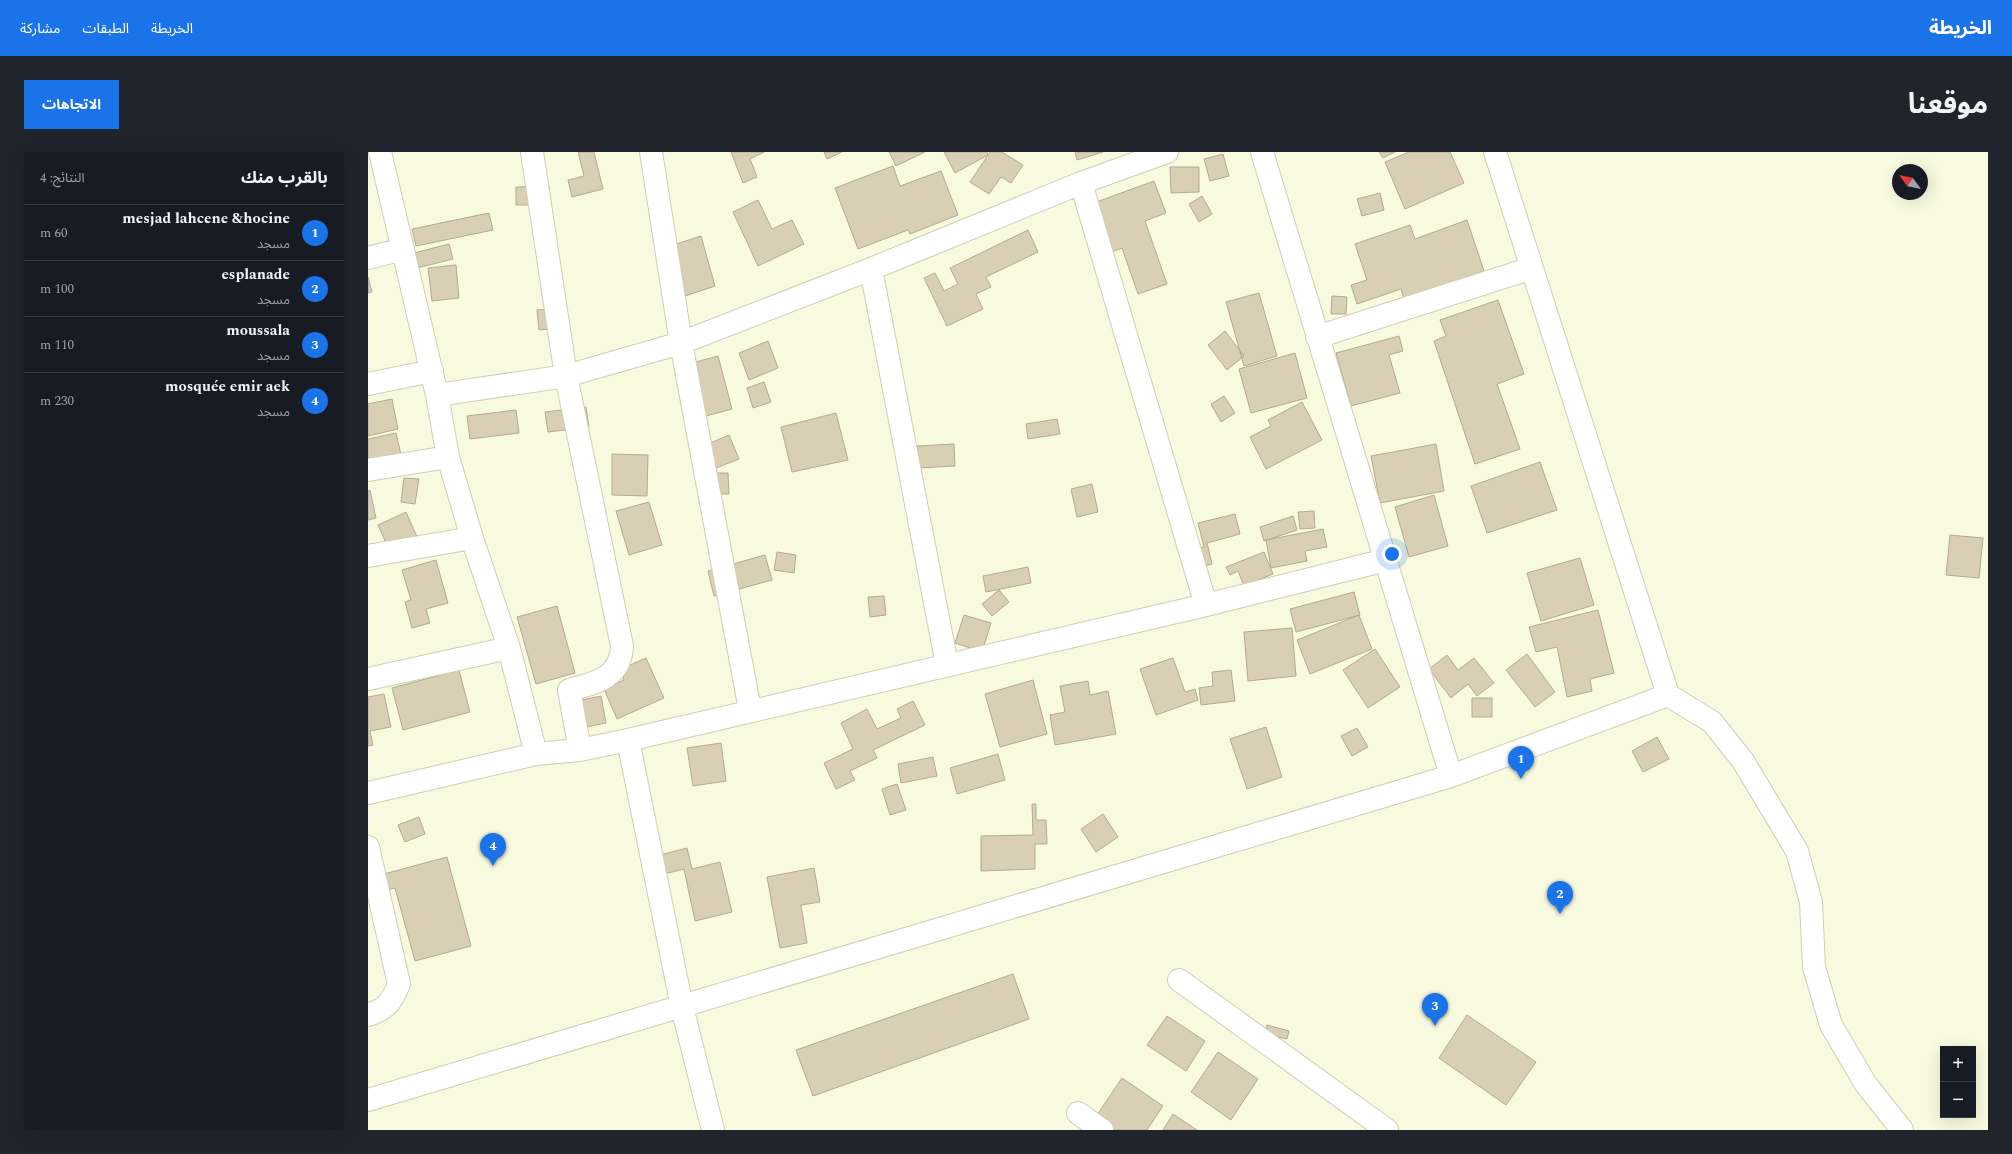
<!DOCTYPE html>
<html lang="ar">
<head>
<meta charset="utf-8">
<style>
  :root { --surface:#171b24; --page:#20242c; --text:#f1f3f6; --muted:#9ea1a6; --line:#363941; --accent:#1a73e8 }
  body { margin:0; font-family:Spectral,"Noto Sans Arabic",serif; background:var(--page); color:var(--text); direction:rtl }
  .controls { position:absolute; right:12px; bottom:12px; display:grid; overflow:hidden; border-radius:0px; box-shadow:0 4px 16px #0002 }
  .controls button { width:36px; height:36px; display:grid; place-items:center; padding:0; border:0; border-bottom:1px solid var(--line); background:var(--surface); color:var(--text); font:20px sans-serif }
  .compass { position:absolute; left:1524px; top:12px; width:36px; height:36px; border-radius:50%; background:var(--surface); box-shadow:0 4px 16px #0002; rotate:302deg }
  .you { position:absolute; left:1024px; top:402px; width:14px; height:14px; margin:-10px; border:3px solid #fff; border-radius:50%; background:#1a73e8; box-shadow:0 0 0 6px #1a73e833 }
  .badge { display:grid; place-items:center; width:26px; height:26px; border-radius:50%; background:var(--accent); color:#fff; font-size:13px; font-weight:700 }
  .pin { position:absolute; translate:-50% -33px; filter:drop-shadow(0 1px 2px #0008) }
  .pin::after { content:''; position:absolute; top:21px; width:14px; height:12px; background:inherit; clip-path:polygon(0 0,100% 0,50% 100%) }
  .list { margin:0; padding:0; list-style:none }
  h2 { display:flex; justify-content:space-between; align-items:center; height:52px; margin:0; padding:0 16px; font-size:17px }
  h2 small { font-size:13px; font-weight:400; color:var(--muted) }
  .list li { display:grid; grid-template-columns:26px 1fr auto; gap:12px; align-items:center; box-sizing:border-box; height:56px; padding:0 16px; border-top:1px solid var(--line) }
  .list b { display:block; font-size:15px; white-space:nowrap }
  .list p { margin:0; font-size:13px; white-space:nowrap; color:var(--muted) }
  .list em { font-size:13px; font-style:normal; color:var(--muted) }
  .map { position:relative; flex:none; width:1620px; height:978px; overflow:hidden; direction:ltr; border-radius:0px }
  header { display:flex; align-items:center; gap:24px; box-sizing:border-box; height:56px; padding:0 20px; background:var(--accent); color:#fff }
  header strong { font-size:19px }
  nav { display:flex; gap:22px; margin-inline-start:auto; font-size:14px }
  .intro { display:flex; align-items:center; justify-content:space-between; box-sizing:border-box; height:96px; padding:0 24px }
  h1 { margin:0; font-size:28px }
  .button { padding:10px 18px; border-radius:0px; background:var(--accent); color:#fff; font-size:14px; font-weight:700 }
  main { display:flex; gap:24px; padding:0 24px }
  aside { flex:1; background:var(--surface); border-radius:0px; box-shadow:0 4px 16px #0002 }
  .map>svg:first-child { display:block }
  .building { fill:#d9cfb5; stroke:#b4aa92 }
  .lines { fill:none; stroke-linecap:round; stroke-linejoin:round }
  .minor-casing { stroke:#cdcfb4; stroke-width:24 }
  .minor { stroke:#fff; stroke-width:22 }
</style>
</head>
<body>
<header>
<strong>الخريطة</strong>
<nav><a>الخريطة</a><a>الطبقات</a><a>مشاركة</a></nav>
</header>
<div class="intro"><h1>موقعنا</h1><a class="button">الاتجاهات</a></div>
<main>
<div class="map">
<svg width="1620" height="978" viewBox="0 0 1620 978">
  <rect width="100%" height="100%" fill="#f7fade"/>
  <!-- building -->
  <path class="building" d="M 210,0 L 226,0 L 235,37 L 204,45 L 200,28 L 216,24 Z
    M 363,0 L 396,0 L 382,7 L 389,25 L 375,31 Z
    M 456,0 L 474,0 L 459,7 Z
    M 521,0 L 557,0 L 528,14 Z
    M 576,0 L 619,0 L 620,3 L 587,21 Z
    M 622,0 L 634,0 L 655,13 L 643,31 L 633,25 L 621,42 L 602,30 Z
    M 707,0 L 735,0 L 709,8 Z
    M 1011,0 L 1027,0 L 1015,6 Z
    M 1041,0 L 1082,0 L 1096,31 L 1037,57 L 1017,10 Z
    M 855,2 L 861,24 L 842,29 L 836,7 Z
    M 525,14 L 532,34 L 573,19 L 590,63 L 542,82 L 540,78 L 490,97 L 467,36 Z
    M 802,15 L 831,15 L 831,40 L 803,41 Z
    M 786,29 L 798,61 L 777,69 L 799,132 L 770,142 L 754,96 L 736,103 L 712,56 Z
    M 181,34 L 181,53 L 148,53 L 148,35 Z
    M 1012,41 L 1016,58 L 994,64 L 989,47 Z
    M 834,44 L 844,62 L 831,70 L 821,52 Z
    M 390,48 L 404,77 L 424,68 L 436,92 L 390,114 L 365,60 Z
    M 121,61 L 125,78 L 48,94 L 44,77 Z
    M 1099,68 L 1116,119 L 1036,147 L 1033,137 L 989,152 L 983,133 L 999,128 L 987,92 L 1042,73 L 1047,87 Z
    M 660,78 L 670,100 L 618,125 L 623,135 L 608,142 L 615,157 L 579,174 L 556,126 L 567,121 L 576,139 L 590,132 L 582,116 Z
    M 333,84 L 347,134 L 317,144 L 302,94 Z
    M 81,92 L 85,107 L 49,116 L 46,101 Z
    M 88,113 L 91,146 L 64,149 L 60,116 Z
    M 0,125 L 4,140 L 0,141 Z
    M 891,141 L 909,204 L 876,214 L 858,150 Z
    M 964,144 L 979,145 L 978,162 L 963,162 Z
    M 1130,148 L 1156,222 L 1129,232 L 1152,297 L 1107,312 L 1066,189 L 1078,184 L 1072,168 Z
    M 198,156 L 200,175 L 171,178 L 169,158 Z
    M 857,179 L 876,204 L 859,218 L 840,193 Z
    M 1031,184 L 1035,199 L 1021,203 L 1032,241 L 983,254 L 968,201 Z
    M 400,189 L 410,216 L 381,228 L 371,201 Z
    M 927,201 L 939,246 L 883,261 L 871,217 Z
    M 350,204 L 364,257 L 338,264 L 324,211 Z
    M 396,230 L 403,250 L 385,256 L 379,236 Z
    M 856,244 L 867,261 L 853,270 L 843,252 Z
    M 24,247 L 30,277 L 0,284 L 0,252 Z
    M 934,250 L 954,288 L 898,317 L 882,285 L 903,274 L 900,268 Z
    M 218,255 L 221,275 L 180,280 L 177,260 Z
    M 148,258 L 151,281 L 102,287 L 99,264 Z
    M 468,261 L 480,308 L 424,320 L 413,275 Z
    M 689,267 L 692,282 L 660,287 L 658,272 Z
    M 28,281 L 35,311 L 0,318 L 0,287 Z
    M 361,283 L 371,307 L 343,318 L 333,295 Z
    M 586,292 L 587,314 L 550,316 L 549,294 Z
    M 1068,292 L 1076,339 L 1012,351 L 1003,304 Z
    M 244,302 L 280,303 L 279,344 L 244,343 Z
    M 1172,310 L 1189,358 L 1119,381 L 1103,334 Z
    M 344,321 L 360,321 L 361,342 L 344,342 Z
    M 36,326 L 51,327 L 47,352 L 33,350 Z
    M 724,332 L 730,360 L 709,365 L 703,337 Z
    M 2,338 L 8,366 L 0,368 L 0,339 Z
    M 1066,343 L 1080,394 L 1041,405 L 1027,355 Z
    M 281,350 L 294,393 L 261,403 L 248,359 Z
    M 946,359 L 947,376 L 932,377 L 930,360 Z
    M 38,360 L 50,387 L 22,400 L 10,373 Z
    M 867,362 L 872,382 L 839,391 L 844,412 L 819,418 L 815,400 L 836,395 L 830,371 Z
    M 925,364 L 929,378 L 896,389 L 892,375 Z
    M 955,377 L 959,395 L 937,399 L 939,409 L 903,416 L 898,388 Z
    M 1582,383 L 1615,386 L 1611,426 L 1578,423 Z
    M 409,400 L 428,403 L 426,421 L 406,418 Z
    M 896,400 L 905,422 L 876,434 L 870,419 L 862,423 L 858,415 Z
    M 397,403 L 404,428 L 346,444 L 340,419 Z
    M 1212,406 L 1226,453 L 1173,469 L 1159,421 Z
    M 68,408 L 80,451 L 58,457 L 62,471 L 44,476 L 37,450 L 43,448 L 34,418 Z
    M 660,415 L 663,431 L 618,440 L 615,424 Z
    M 631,438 L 641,450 L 624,464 L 614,452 Z
    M 986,440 L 992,463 L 928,480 L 922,457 Z
    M 516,444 L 518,463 L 502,465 L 500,445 Z
    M 189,454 L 207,521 L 168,532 L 149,465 Z
    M 1230,458 L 1246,521 L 1222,527 L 1224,539 L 1199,545 L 1189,495 L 1168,500 L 1161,475 Z
    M 596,463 L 623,471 L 614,500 L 587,491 Z
    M 991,463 L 1004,497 L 942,522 L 929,488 Z
    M 924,476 L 928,524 L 880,529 L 876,480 Z
    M 1007,497 L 1032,535 L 1000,556 L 975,518 Z
    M 1159,502 L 1187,540 L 1167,555 L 1138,518 Z
    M 1079,503 L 1090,518 L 1106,506 L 1126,531 L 1109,544 L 1100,532 L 1083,546 L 1061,517 Z
    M 278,506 L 296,546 L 249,567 L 236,537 L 256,528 L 251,518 Z
    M 805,506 L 817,540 L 827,537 L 830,548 L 788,563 L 772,517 Z
    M 91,518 L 102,560 L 35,578 L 24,536 Z
    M 863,518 L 867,549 L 833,553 L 831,536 L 845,534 L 844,520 Z
    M 665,528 L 679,582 L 632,595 L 617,542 Z
    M 720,529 L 722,543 L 740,539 L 748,582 L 687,593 L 682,563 L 697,560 L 692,534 Z
    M 16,542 L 23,575 L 2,579 L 5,593 L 0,594 L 0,545 Z
    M 233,544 L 238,571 L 209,577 L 204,550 Z
    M 1104,546 L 1124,546 L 1124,565 L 1104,565 Z
    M 545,549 L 557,573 L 505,598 L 509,606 L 482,619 L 487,628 L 468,637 L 456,611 L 485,597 L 473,571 L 499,557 L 509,577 L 533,566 L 529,557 Z
    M 898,575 L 914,625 L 879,637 L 862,587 Z
    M 989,576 L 1000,595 L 984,604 L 973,584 Z
    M 1289,585 L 1301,607 L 1275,620 L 1264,599 Z
    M 353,591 L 358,629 L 325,634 L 319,596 Z
    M 630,602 L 637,628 L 589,642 L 582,616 Z
    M 565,605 L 569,624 L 533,631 L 530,612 Z
    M 529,632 L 538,658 L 522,663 L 514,637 Z
    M 664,652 L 668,652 L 668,668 L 678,668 L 679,692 L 667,692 L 667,717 L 613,719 L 613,684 L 665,683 Z
    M 735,662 L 750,685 L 728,700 L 713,677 Z
    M 51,665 L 57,682 L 37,690 L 30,673 Z
    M 319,696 L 324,717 L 352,710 L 364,760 L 327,769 L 316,717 L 296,722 L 292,703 Z
    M 79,705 L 103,794 L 47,809 L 27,736 L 9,741 L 5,725 Z
    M 446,716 L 452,750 L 433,753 L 439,791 L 412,796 L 399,725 Z
    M 645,822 L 661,867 L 445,944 L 428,898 Z
    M 1099,863 L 1168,910 L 1138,953 L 1071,906 Z
    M 799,864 L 837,889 L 818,919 L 779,893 Z
    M 899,873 L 921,879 L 919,887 L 897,882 Z
    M 850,900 L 890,927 L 863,968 L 823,940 Z
    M 754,926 L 795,954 L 779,978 L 744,978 L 727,966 Z
    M 805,962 L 829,978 L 795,978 Z"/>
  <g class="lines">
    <defs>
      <path id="minor" d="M 12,0 L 69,243 L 80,305 L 104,386 L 141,496 L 168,602 L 212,598 L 260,588 L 314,855 L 345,978
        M 164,0 L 198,224 L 254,494 C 253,526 227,531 201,538 L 212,598
        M 283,0 L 313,191 L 382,558
        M 894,0 L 1083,624
        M 713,31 L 838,453
        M 0,106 L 35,97
        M 503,117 L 579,513
        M 949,185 L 1164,116
        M 0,232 L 64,219
        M 69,243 L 198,224 L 313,191 L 503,117 L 713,31 L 799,0
        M 0,318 L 80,305
        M 0,404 L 104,386
        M 0,527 L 141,496
        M 1300,543 L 1344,570 L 1375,609 L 1429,699 L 1443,750 L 1446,815 L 1463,873 L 1497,931 L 1534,978
        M 260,588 L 838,453 L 1018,408
        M 0,641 L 168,602
        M 0,695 L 31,832 C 24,849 19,857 0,863
        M 811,828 L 1019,978
        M 0,948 L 1083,624 L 1300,543 L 1127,0
        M 710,961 L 734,978"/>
    </defs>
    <!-- minor casing -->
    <use href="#minor" class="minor-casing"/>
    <!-- minor -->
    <use href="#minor" class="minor"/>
  </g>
</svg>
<div class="controls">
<button>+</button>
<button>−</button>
</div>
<svg class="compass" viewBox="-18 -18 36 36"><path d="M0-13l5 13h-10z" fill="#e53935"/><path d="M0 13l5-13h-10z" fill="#9ea1a6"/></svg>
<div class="you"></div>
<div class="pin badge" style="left:1153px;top:627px">1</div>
<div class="pin badge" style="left:1192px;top:762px">2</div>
<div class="pin badge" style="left:1067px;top:874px">3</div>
<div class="pin badge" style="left:125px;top:714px">4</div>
</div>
<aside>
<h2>بالقرب منك<small>النتائج: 4</small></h2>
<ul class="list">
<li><span class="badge">1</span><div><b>mesjad lahcene &amp;hocine</b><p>مسجد</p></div><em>60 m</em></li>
<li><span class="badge">2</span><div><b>esplanade</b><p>مسجد</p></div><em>100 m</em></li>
<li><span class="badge">3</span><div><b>moussala</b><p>مسجد</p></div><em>110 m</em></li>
<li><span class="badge">4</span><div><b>mosquée emir aek</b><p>مسجد</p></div><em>230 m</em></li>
</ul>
</aside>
</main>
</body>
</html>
